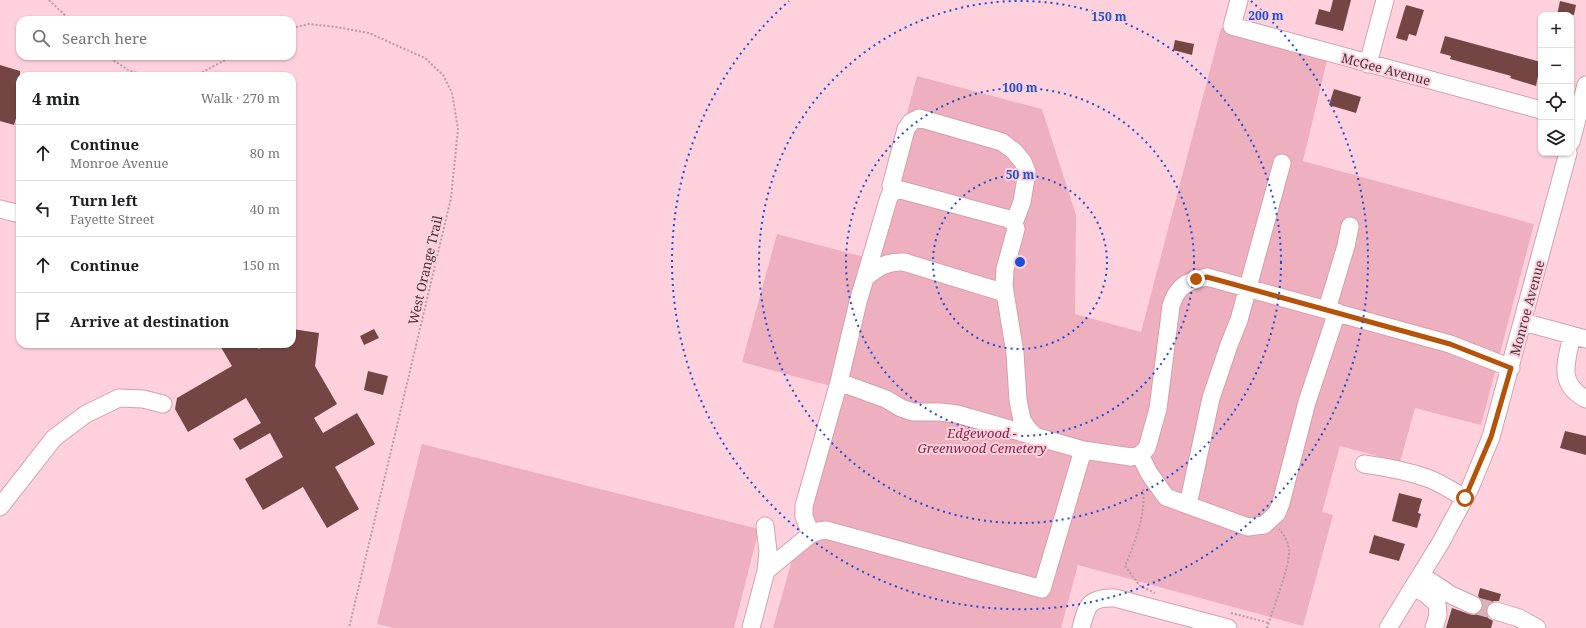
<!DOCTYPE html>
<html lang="en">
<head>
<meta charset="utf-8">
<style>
  :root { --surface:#fff; --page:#f2f2f2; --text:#202124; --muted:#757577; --line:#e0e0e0 }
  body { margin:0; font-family:"Noto Serif",serif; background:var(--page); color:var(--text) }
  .controls { position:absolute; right:12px; top:12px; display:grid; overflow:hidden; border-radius:8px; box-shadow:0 1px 3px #0004 }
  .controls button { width:36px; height:36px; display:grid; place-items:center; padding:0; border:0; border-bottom:1px solid var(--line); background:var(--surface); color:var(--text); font:20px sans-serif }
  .stop { position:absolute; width:12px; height:12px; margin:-9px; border:3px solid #b45309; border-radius:50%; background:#fff }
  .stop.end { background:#b45309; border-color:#fff; box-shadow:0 1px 4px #0008 }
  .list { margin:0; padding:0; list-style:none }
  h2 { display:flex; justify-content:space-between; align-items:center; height:52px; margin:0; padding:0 16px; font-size:17px }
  h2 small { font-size:13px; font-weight:400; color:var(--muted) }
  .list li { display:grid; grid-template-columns:26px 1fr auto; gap:12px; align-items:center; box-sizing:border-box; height:56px; padding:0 16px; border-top:1px solid var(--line) }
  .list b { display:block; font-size:15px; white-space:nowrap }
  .list p { margin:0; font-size:13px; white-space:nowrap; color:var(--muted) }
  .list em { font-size:13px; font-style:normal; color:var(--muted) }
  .icon { flex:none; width:22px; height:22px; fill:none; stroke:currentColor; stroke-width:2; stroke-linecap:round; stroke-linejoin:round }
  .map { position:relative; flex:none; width:1586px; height:628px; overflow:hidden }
  .search { position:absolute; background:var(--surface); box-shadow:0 1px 3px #0004; left:16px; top:16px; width:280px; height:44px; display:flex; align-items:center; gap:10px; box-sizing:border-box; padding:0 14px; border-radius:12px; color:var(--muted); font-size:15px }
  .panel { position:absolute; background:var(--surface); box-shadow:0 1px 3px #0004; left:16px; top:72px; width:280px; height:276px; border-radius:12px }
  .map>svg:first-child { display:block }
  .green { fill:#eeafbf }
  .building { fill:#744543 }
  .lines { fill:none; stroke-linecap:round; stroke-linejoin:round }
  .minor-tunnel { stroke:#d9b1bb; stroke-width:17; stroke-dasharray:17 8; stroke-linecap:butt }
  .minor-casing { stroke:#d5a0ad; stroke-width:19 }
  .path { stroke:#be99a2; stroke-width:2; stroke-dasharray:2 2; stroke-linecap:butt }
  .minor { stroke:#fff; stroke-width:17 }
  .route { stroke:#b45309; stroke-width:5 }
  .ring { fill:none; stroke:#1d4ed8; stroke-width:2; stroke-dasharray:2 4 }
  .labels { text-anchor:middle; stroke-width:4; stroke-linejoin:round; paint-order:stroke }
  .street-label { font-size:13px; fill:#473237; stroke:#fed1dc }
  .park-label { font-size:13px; font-style:italic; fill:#872148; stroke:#fed1dc }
  .centre { fill:#1d4ed8; stroke:#fed1dc; stroke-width:2 }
  .ring-label { font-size:12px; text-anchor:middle; font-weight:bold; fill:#1d4ed8; stroke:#fed1dc; stroke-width:4; stroke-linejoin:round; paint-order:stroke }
</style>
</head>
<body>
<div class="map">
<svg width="1586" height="628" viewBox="0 0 1586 628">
  <rect width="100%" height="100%" fill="#fed1dc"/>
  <!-- green -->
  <path class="green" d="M 1221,28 L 1328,56 L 1303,161 L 1534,224 L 1481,425 L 1415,408 L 1400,462 L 1340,446 L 1322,512 L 1333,515 L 1303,626 L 1078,565 L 1061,628 L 773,628 L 802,524 L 834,387 L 742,362 L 777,234 L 868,258 L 917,76 L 1042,109 L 1076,215 L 1075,314 L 1141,332 Z
    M 422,444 L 759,529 L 734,628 L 393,628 L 377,624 Z"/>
  <!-- building -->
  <path class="building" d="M 1333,0 L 1351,0 L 1343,31 L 1315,24 L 1319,9 L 1330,12 Z
    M 1560,1 L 1576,5 L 1574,15 L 1557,15 Z
    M 1406,5 L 1424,10 L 1416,36 L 1409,34 L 1407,41 L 1396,38 Z
    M 1445,36 L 1541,62 L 1536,86 L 1510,78 L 1511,76 L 1450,59 L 1451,56 L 1440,53 Z
    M 1175,40 L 1194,44 L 1192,55 L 1173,50 Z
    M 0,65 L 20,71 L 20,105 L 14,125 L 0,121 Z
    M 1334,89 L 1361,97 L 1356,113 L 1329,105 Z
    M 292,329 L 319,333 L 315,366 L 337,404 L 314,418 L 323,433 L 357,413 L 375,444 L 335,467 L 359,509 L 327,528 L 303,487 L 263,510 L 245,479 L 283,457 L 270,433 L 240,450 L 233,439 L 261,423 L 246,398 L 188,432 L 175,409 L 177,398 L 232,366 L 219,344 L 256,344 L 259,349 L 267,344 L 292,344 Z
    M 374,329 L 379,338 L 364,345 L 360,336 Z
    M 368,371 L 388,376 L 383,395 L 364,390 Z
    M 1565,431 L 1586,436 L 1586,455 L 1560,448 Z
    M 1399,493 L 1422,499 L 1418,513 L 1421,514 L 1417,528 L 1392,521 Z
    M 1374,535 L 1405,544 L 1399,561 L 1369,553 Z
    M 1480,588 L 1501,594 L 1499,601 L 1494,601 L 1489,603 L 1486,608 L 1486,613 L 1488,618 L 1493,621 L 1491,628 L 1446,628 L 1452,608 L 1469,614 L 1474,615 L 1479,613 L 1482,609 L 1483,604 L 1481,600 L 1478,596 Z"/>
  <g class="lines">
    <!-- minor-tunnel -->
    <path class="minor-tunnel" d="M 1473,605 L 1496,611"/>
    <defs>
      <path id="minor" d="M 1239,0 L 1232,26 L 1541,110
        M 1368,64 L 1385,0
        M 1571,142 L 1586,85
        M 894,191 L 891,186 L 906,129 L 911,122 L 919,118 L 1002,142 L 1014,151 L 1023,162 L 1027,172 L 1022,202 L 1014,223
        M 0,209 L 20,214
        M 865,278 C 878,267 887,261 904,262 L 1005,293
        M 1327,309 L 1346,246 L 1350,226
        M 1523,322 L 1586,339
        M 1572,335 C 1567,361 1556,383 1586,399
        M 839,382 L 886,399 L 901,408 L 913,412 L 940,412 L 957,414 L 1083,450 L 1131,457 L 1140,455 L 1147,448 L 1158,409 L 1171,306 C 1177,286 1187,281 1207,277 L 1450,344 L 1511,368
        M 1140,455 L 1149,473 L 1166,497 L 1248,527 L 1264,525 L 1277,513 L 1281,503 L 1307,402 L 1337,312
        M 1364,464 C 1386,467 1408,471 1430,479 C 1442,484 1454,492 1465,498
        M 1188,505 L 1211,398 L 1229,345 L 1239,320 L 1282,163
        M 0,507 L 54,438 L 86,414 L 119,398 L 143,399 L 163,404
        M 811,534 L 804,517 L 804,506 L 839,382 L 858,302 L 889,197 L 894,191 L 901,190 L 1009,219 L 1014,223 L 1016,229 L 1005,269 L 1004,286 L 1015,353 L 1018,400 L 1022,420 L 1028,429 L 1036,437
        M 766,571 L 811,534 L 819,531 L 826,530 L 1042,589 L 1083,450
        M 1421,575 L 1451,595 L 1473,605
        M 1413,587 L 1426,594 L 1437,604 L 1438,615 L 1434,628
        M 1496,611 L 1519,618 L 1537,628
        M 751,628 L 766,571 L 768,551 L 765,526
        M 1081,628 C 1087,605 1089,597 1115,598 L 1228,628
        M 1388,628 L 1441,542 L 1470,488 L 1491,437 L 1568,153"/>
    </defs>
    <!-- minor casing -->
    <use href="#minor" class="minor-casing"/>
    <!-- path -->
    <path class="path" d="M 49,0 L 70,20
      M 292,28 L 309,24 L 336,27 L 369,33 L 425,58 L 443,75 L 452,93 L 458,129 L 451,198 L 349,628
      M 107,56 L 128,70 L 147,76
      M 195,76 L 233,56
      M 1143,489 C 1146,515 1135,542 1125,566 L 1140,586 L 1155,593
      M 1231,613 L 1269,623
      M 1267,628 C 1272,611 1291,564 1289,549 C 1288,541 1284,535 1279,529"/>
    <!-- minor -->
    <use href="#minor" class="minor"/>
  </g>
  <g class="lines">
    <!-- route -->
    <path class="route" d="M 1196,279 L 1207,277 L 1450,344 L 1511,368 L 1491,437 L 1465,498"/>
  </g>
  <!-- distance rings -->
  <g class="ring">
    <circle cx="1020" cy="262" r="87"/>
    <circle cx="1020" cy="262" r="174"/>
    <circle cx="1020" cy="262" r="261"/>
    <path d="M1251 1A348 348 0 1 1 789 1"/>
  </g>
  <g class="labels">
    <!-- street labels -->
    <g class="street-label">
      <text transform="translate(1386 69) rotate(15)" y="5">McGee Avenue</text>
      <text transform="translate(425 270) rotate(-77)" y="5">West Orange Trail</text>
      <text transform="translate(1527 308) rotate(-75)" y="5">Monroe Avenue</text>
    </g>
    <!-- park labels -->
    <g class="park-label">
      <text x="982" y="438">Edgewood -<tspan x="982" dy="15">Greenwood Cemetery</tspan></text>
    </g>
  </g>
  <circle cx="1020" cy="262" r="6" class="centre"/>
  <g class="ring-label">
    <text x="1266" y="20">200 m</text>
    <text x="1109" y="21">150 m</text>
    <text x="1020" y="92">100 m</text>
    <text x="1020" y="179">50 m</text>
  </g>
</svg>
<div class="controls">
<button>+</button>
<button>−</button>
<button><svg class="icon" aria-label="locate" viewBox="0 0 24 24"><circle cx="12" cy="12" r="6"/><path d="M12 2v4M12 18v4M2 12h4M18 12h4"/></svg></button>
<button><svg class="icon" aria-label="layers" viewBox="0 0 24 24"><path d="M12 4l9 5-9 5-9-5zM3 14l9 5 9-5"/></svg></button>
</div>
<div class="stop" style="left:1465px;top:498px"></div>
<div class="stop end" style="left:1196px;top:279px"></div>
<div class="search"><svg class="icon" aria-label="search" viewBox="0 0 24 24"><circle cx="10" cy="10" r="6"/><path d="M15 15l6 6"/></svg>Search here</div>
<section class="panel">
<h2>4 min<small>Walk · 270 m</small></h2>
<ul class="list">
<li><svg class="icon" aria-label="ahead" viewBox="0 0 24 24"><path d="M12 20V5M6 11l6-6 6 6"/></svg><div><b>Continue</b><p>Monroe Avenue</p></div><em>80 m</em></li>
<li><svg class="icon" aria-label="left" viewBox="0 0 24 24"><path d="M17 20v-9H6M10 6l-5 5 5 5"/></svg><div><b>Turn left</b><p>Fayette Street</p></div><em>40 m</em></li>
<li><svg class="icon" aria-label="ahead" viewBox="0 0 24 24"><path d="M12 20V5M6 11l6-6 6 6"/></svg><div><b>Continue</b></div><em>150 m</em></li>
<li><svg class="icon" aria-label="arrive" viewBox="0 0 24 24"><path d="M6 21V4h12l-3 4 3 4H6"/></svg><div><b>Arrive at destination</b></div></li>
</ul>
</section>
</div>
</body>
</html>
